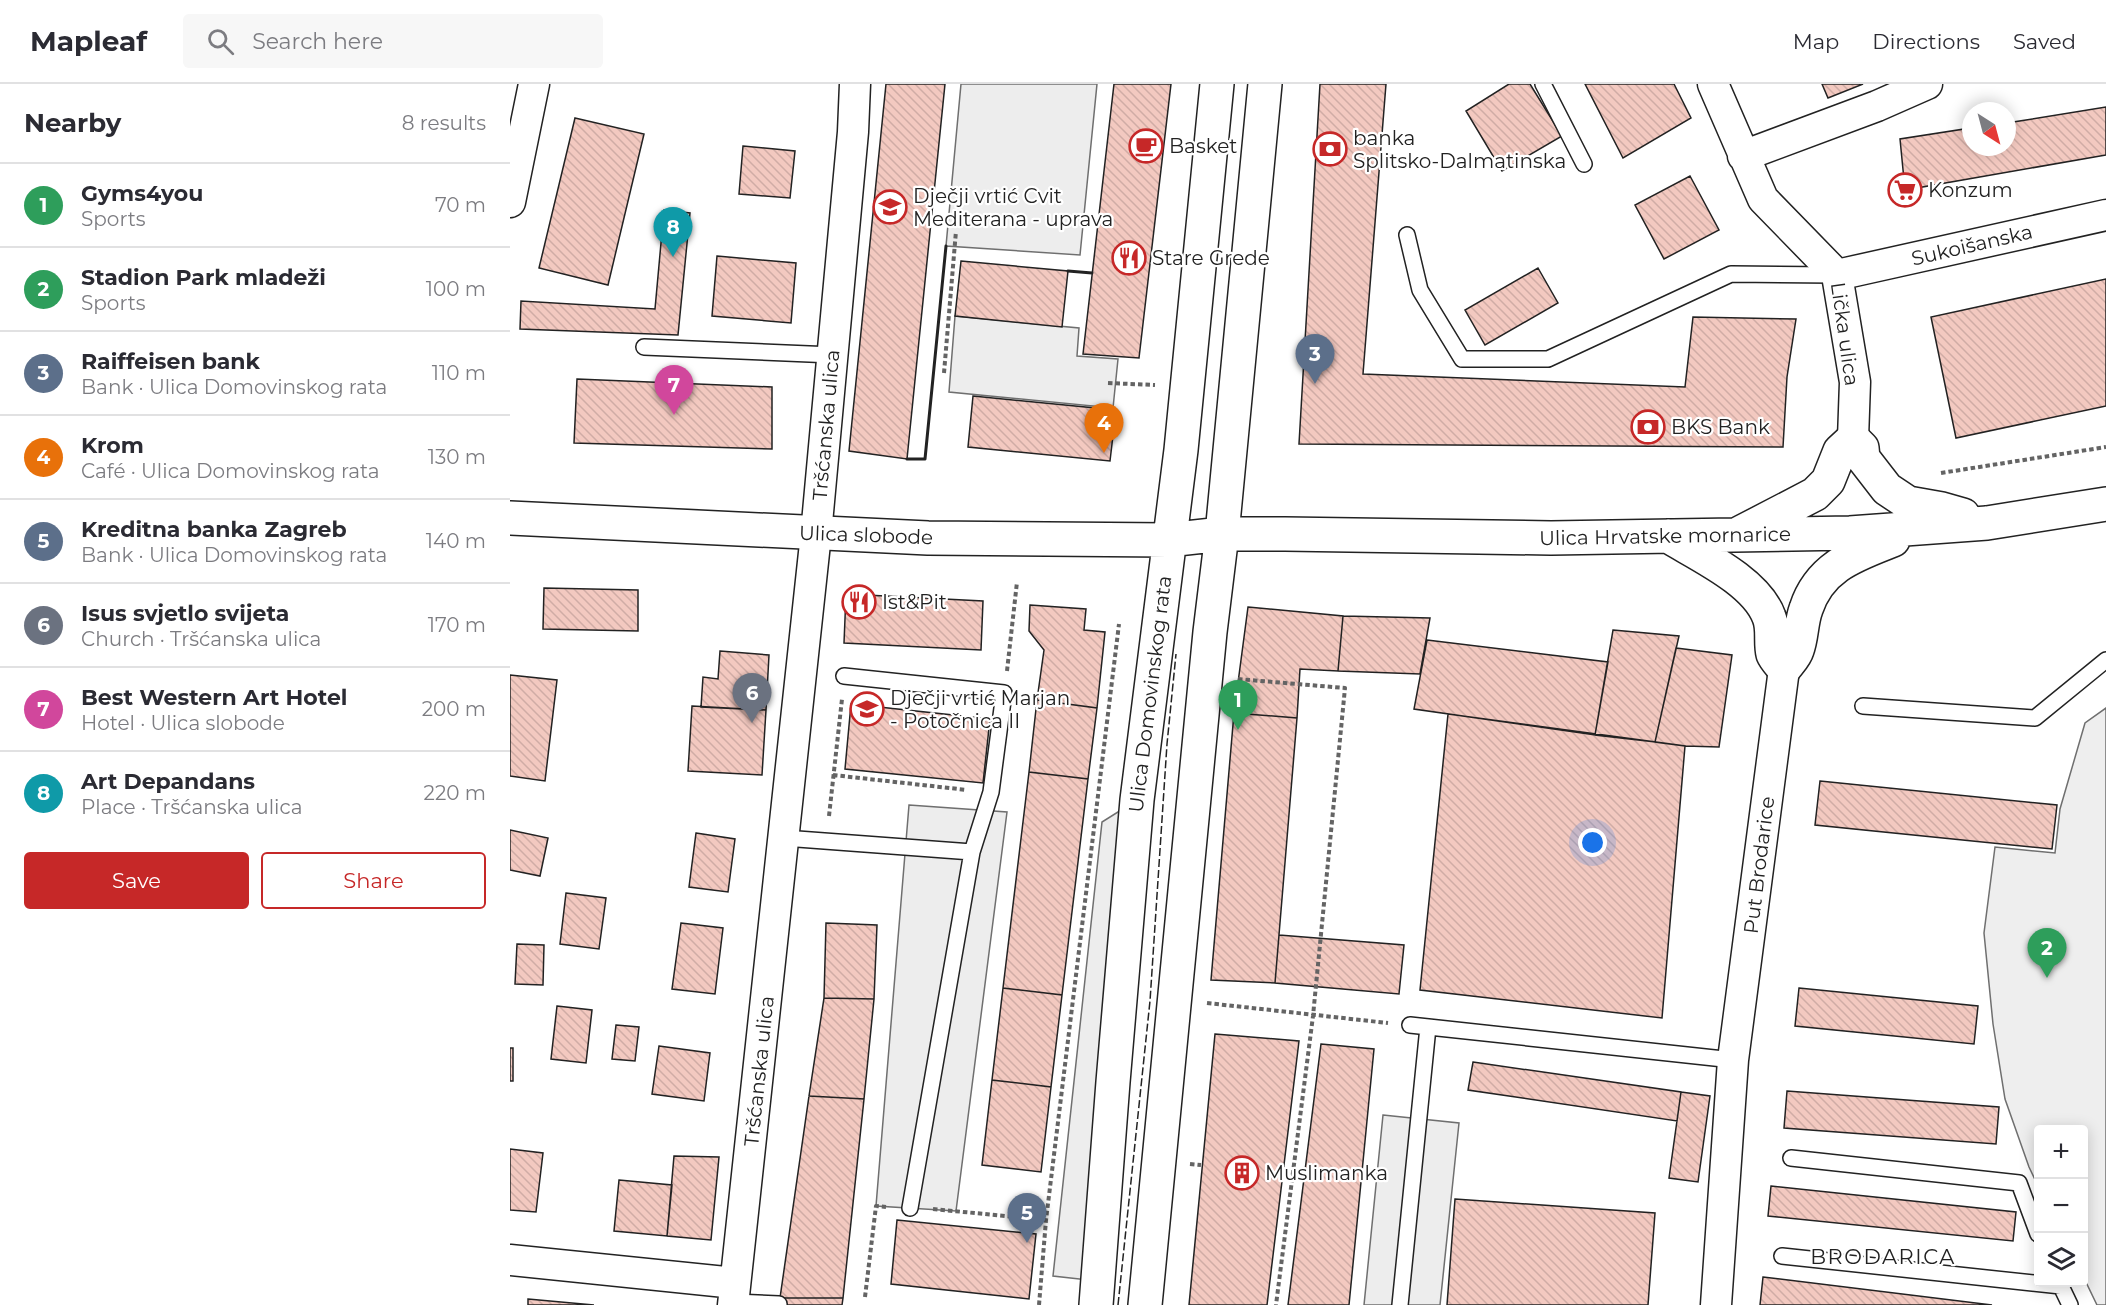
<!DOCTYPE html>
<html lang="en">
<head>
<meta charset="utf-8">
<style>
  :root { --surface:#fff; --page:#f7f7f7; --text:#2b2b33; --muted:#7c7c81; --line:#e1e1e2; --accent:#c62828 }
  body { margin:0; font-family:Montserrat,sans-serif; background:var(--page); color:var(--text) }
  .controls { position:absolute; right:18px; bottom:18px; display:grid; overflow:hidden; border-radius:6px; box-shadow:0 3px 15px #0003 }
  .controls button { width:54px; height:54px; display:grid; place-items:center; padding:0; border:0; border-bottom:2px solid var(--line); background:var(--surface); color:var(--text); font:30px sans-serif }
  .compass { position:absolute; left:1452px; top:18px; width:54px; height:54px; border-radius:50%; background:var(--surface); box-shadow:0 3px 15px #0003; rotate:144deg }
  .you { position:absolute; left:1083px; top:759px; width:21px; height:21px; margin:-15px; border:4px solid #fff; border-radius:50%; background:#1a73e8; box-shadow:0 0 0 9px #1a73e833 }
  .badge { display:grid; place-items:center; width:39px; height:39px; border-radius:50%; background:var(--accent); color:#fff; font-size:20px; font-weight:700 }
  .pin { position:absolute; translate:-50% -50px; filter:drop-shadow(0 2px 3px #0008) }
  .pin::after { content:''; position:absolute; top:32px; width:21px; height:18px; background:inherit; clip-path:polygon(0 0,100% 0,50% 100%) }
  .list { margin:0; padding:0; list-style:none }
  h2 { display:flex; justify-content:space-between; align-items:center; height:78px; margin:0; padding:0 24px; font-size:26px }
  h2 small { font-size:20px; font-weight:400; color:var(--muted) }
  .list li { display:grid; grid-template-columns:39px 1fr auto; gap:18px; align-items:center; box-sizing:border-box; height:84px; padding:0 24px; border-top:2px solid var(--line) }
  .list b { display:block; font-size:22px; white-space:nowrap }
  .list p { margin:0; font-size:20px; white-space:nowrap; color:var(--muted) }
  .list em { font-size:20px; font-style:normal; color:var(--muted) }
  .actions { display:flex; gap:12px; padding:18px 24px }
  .actions a { flex:1; padding:14px 0; border:2px solid var(--accent); border-radius:6px; text-align:center; font-size:21px; color:var(--accent) }
  .actions .main { background:var(--accent); color:#fff }
  .icon { flex:none; width:33px; height:33px; fill:none; stroke:currentColor; stroke-width:2; stroke-linecap:round; stroke-linejoin:round }
  .map { position:relative; flex:none; width:1596px; height:1221px; overflow:hidden }
  header { display:flex; align-items:center; gap:36px; box-sizing:border-box; height:84px; padding:0 30px; background:var(--surface); border-bottom:2px solid var(--line) }
  header strong { font-size:28px }
  nav { display:flex; gap:33px; margin-inline-start:auto; font-size:21px }
  .search { width:420px; height:54px; background:var(--page); display:flex; align-items:center; gap:15px; box-sizing:border-box; padding:0 21px; border-radius:6px; color:var(--muted); font-size:22px }
  main { display:flex }
  aside { flex:1; background:var(--surface) }
  .map>svg:first-child { display:block }
  .park { fill:#eee; stroke:#6f6f6f; stroke-width:1.5 }
  .parking { fill:#ededed; stroke:#6f6f6f; stroke-width:1.5 }
  .building { fill:url(#building-back-hatch); stroke:#222; stroke-width:1.5 }
  .lines { fill:none; stroke-linecap:round; stroke-linejoin:round }
  .lane-casing { stroke:#222; stroke-width:18 }
  .street-casing { stroke:#222; stroke-width:33 }
  .secondary-casing { stroke:#222; stroke-width:36 }
  .path { stroke:#646464; stroke-width:4; stroke-dasharray:4.5 3; stroke-linecap:butt }
  .lane { stroke:#fff; stroke-width:15 }
  .street { stroke:#fff; stroke-width:30 }
  .secondary { stroke:#fff; stroke-width:33 }
  .fence { stroke:#222; stroke-width:1.5; stroke-dasharray:8 3; stroke-linecap:butt }
  .wall { stroke:#222; stroke-width:3 }
  .labels { text-anchor:middle; stroke-width:4.5; stroke-linejoin:round; paint-order:stroke }
  .poi-label { font-size:20px; fill:#222; stroke:#fff; text-anchor:start }
  .street-label { font-size:20px; fill:#222; stroke:#fff }
  .neighbourhood-label { font-size:21px; letter-spacing:1.5px; fill:#222; stroke:#fff }
</style>
</head>
<body>
<header>
<strong>Mapleaf</strong>
<div class="search"><svg class="icon" aria-label="search" viewBox="0 0 24 24"><circle cx="10" cy="10" r="6"/><path d="M15 15l6 6"/></svg>Search here</div>
<nav><a>Map</a><a>Directions</a><a>Saved</a></nav>
</header>
<main>
<aside>
<h2>Nearby<small>8 results</small></h2>
<ul class="list">
<li><span class="badge" style="background:#2e9e5b">1</span><div><b>Gyms4you</b><p>Sports</p></div><em>70 m</em></li>
<li><span class="badge" style="background:#2e9e5b">2</span><div><b>Stadion Park mladeži</b><p>Sports</p></div><em>100 m</em></li>
<li><span class="badge" style="background:#5c6f8a">3</span><div><b>Raiffeisen bank</b><p>Bank · Ulica Domovinskog rata</p></div><em>110 m</em></li>
<li><span class="badge" style="background:#e8710a">4</span><div><b>Krom</b><p>Café · Ulica Domovinskog rata</p></div><em>130 m</em></li>
<li><span class="badge" style="background:#5c6f8a">5</span><div><b>Kreditna banka Zagreb</b><p>Bank · Ulica Domovinskog rata</p></div><em>140 m</em></li>
<li><span class="badge" style="background:#6b7280">6</span><div><b>Isus svjetlo svijeta</b><p>Church · Tršćanska ulica</p></div><em>170 m</em></li>
<li><span class="badge" style="background:#d1479c">7</span><div><b>Best Western Art Hotel</b><p>Hotel · Ulica slobode</p></div><em>200 m</em></li>
<li><span class="badge" style="background:#0f9aa8">8</span><div><b>Art Depandans</b><p>Place · Tršćanska ulica</p></div><em>220 m</em></li>
</ul>
<div class="actions"><a class="main">Save</a><a>Share</a></div>
</aside>
<div class="map">
<svg width="1596" height="1221" viewBox="0 0 1596 1221">
  <defs>
    <pattern id="building-back-hatch" width="6" height="6" patternUnits="userSpaceOnUse" patternTransform="scale(1.5)"><rect width="6" height="6" fill="#f3c9c0"/><path d="M-1 5l2 2M0 0l6 6M5-1l2 2" fill="none" stroke="#d0aca5"/></pattern>
  </defs>
  <rect width="100%" height="100%" fill="#fff"/>
  <!-- park -->
  <path class="park" d="M 1596,624 L 1596,1221 L 1587,1221 L 1574,1194 L 1574,1046 L 1528,1046 L 1528,1102 L 1519,1083 L 1495,1015 L 1483,940 L 1474,849 L 1485,763 L 1545,769 L 1550,725 L 1575,639 Z"/>
  <!-- parking -->
  <path class="parking" d="M 451,0 L 587,0 L 570,171 L 436,162 Z
    M 445,232 L 569,244 L 567,272 L 608,275 L 603,324 L 439,308 Z
    M 627,716 L 587,1197 L 543,1192 L 592,738 Z
    M 399,721 L 497,728 L 446,1127 L 366,1122 Z
    M 873,1031 L 949,1039 L 930,1221 L 854,1221 Z"/>
  <!-- building -->
  <path class="building" d="M 376,0 L 435,0 L 397,375 L 339,367 Z
    M 604,0 L 661,0 L 629,274 L 573,270 Z
    M 810,0 L 876,0 L 853,290 L 1175,303 L 1183,233 L 1286,235 L 1277,293 L 1273,363 L 789,360 Z
    M 999,0 L 1020,0 L 1052,52 L 992,87 L 956,27 Z
    M 1075,0 L 1164,0 L 1181,34 L 1113,74 Z
    M 1312,0 L 1353,0 L 1318,14 Z
    M 1596,23 L 1596,71 L 1395,106 L 1390,55 L 1461,44 L 1461,63 L 1497,63 L 1497,39 Z
    M 65,34 L 134,50 L 98,201 L 29,184 Z
    M 233,62 L 285,67 L 280,114 L 229,110 Z
    M 1180,92 L 1209,146 L 1154,175 L 1125,121 Z
    M 154,126 L 180,129 L 168,251 L 10,245 L 11,217 L 145,225 Z
    M 207,172 L 286,179 L 281,239 L 202,232 Z
    M 451,177 L 558,187 L 552,243 L 445,232 Z
    M 1028,184 L 1048,219 L 975,261 L 955,226 Z
    M 1596,195 L 1596,322 L 1446,354 L 1421,233 Z
    M 67,295 L 262,303 L 262,365 L 64,359 Z
    M 463,312 L 606,326 L 600,377 L 458,363 Z
    M 34,504 L 128,506 L 128,547 L 33,545 Z
    M 336,510 L 473,517 L 471,566 L 334,559 Z
    M 520,521 L 576,525 L 574,546 L 595,548 L 587,624 L 527,616 L 534,566 L 519,547 Z
    M 738,523 L 833,532 L 828,587 L 790,585 L 787,634 L 724,629 Z
    M 833,532 L 920,534 L 910,590 L 828,587 Z
    M 1103,546 L 1169,552 L 1145,658 L 1085,651 Z
    M 917,556 L 1098,578 L 1085,651 L 904,625 Z
    M 1166,564 L 1222,571 L 1209,663 L 1175,662 L 1145,658 Z
    M 210,567 L 259,571 L 256,626 L 191,623 L 193,593 L 208,595 Z
    M 0,591 L 47,596 L 35,697 L 0,692 Z
    M 527,616 L 587,624 L 578,695 L 519,688 Z
    M 341,620 L 480,635 L 473,699 L 335,685 Z
    M 182,622 L 256,626 L 252,691 L 178,687 Z
    M 724,629 L 787,634 L 765,899 L 701,896 Z
    M 938,630 L 1175,662 L 1152,934 L 910,906 Z
    M 519,688 L 578,695 L 552,911 L 493,904 Z
    M 1310,697 L 1547,721 L 1542,765 L 1305,741 Z
    M 0,746 L 38,754 L 30,792 L 0,786 Z
    M 186,749 L 225,755 L 218,808 L 179,803 Z
    M 56,809 L 96,814 L 89,865 L 50,860 Z
    M 171,839 L 213,844 L 205,910 L 162,905 Z
    M 316,839 L 367,841 L 364,915 L 314,914 Z
    M 769,851 L 894,861 L 889,910 L 765,899 Z
    M 7,860 L 34,861 L 33,901 L 5,900 Z
    M 493,904 L 552,911 L 541,1003 L 482,996 Z
    M 1289,904 L 1468,922 L 1464,960 L 1285,942 Z
    M 314,914 L 364,915 L 354,1015 L 299,1012 Z
    M 47,922 L 82,926 L 76,979 L 41,975 Z
    M 106,941 L 129,943 L 125,977 L 102,975 Z
    M 705,950 L 789,957 L 757,1221 L 679,1221 Z
    M 811,960 L 864,965 L 839,1221 L 778,1221 Z
    M 149,962 L 200,969 L 194,1017 L 142,1010 Z
    M 0,964 L 3,964 L 3,997 L 0,997 Z
    M 963,978 L 1171,1008 L 1167,1037 L 958,1006 Z
    M 482,996 L 541,1003 L 531,1088 L 472,1081 Z
    M 1277,1007 L 1489,1023 L 1486,1060 L 1274,1044 Z
    M 1171,1008 L 1200,1012 L 1188,1098 L 1159,1094 Z
    M 299,1012 L 354,1015 L 333,1214 L 270,1214 Z
    M 0,1065 L 33,1069 L 26,1128 L 0,1126 Z
    M 164,1072 L 209,1073 L 201,1156 L 157,1152 Z
    M 109,1096 L 162,1101 L 157,1152 L 104,1147 Z
    M 1261,1102 L 1506,1128 L 1503,1157 L 1258,1132 Z
    M 945,1115 L 1145,1129 L 1138,1221 L 937,1221 Z
    M 387,1136 L 526,1150 L 519,1215 L 381,1200 Z
    M 1253,1193 L 1482,1221 L 1250,1221 Z
    M 270,1214 L 333,1214 L 332,1221 L 269,1221 Z
    M 18,1215 L 84,1221 L 18,1221 Z"/>
  <g class="lines">
    <defs>
      <path id="lane" d="M 1033,0 L 1074,80
        M 897,151 L 910,206 L 952,275 L 1038,275 L 1221,190 L 1324,191
        M 134,263 L 323,271
        M 334,592 L 494,609 L 481,708 L 462,768 L 400,1124
        M 1353,622 L 1525,634 L 1596,576
        M 274,754 L 462,768
        M 900,941 L 1223,976
        M 1281,1074 L 1509,1099 L 1528,1150
        M 1272,1172 L 1551,1202
        M 1549,1198 L 1560,1221
        M 224,1218 L 269,1220
        M 890,1221 L 918,943"/>
      <path id="street" d="M 1203,0 L 1253,115 L 1327,191 L 1345,298 L 1343,355
        M 1233,72 L 1367,22 L 1417,0
        M 0,118 L 24,0
        M 1327,191 L 1596,131
        M 0,1176 L 225,1199
        M 223,1221 L 306,450 L 343,48 L 345,0
        M 1206,1221 L 1223,976 L 1274,585"/>
      <path id="secondary" d="M 0,434 L 418,454 L 658,456 L 712,450 L 775,450 L 1041,454 L 1340,449 L 1477,439 L 1596,420
        M 1230,449 L 1305,410 L 1318,397 L 1330,367 L 1343,355 L 1352,364 L 1353,374 L 1377,405 L 1398,419 L 1432,425 L 1453,431
        M 1158,452 C 1189,471 1246,497 1259,533 C 1264,545 1260,558 1263,570 C 1265,575 1271,581 1274,585 C 1278,579 1285,573 1287,566 C 1292,553 1291,538 1296,525 C 1310,482 1345,471 1383,456
        M 586,1221 L 603,998 L 627,716 L 671,366 L 707,0
        M 635,1221 L 700,548 L 712,450 L 755,0"/>
    </defs>
    <!-- lane casing -->
    <use href="#lane" class="lane-casing"/>
    <!-- street casing -->
    <use href="#street" class="street-casing"/>
    <!-- secondary casing -->
    <use href="#secondary" class="secondary-casing"/>
    <!-- path -->
    <path class="path" d="M 434,289 L 446,147
      M 598,299 L 645,301
      M 1431,389 L 1596,363
      M 497,587 L 507,498
      M 728,595 L 835,604 L 803,932 L 766,1221
      M 323,691 L 457,706
      M 319,732 L 332,615
      M 697,919 L 878,939
      M 680,1080 L 691,1081
      M 774,1090 L 783,1090
      M 423,1125 L 536,1136
      M 355,1213 L 366,1122 L 376,1123
      M 529,1221 L 536,1136 L 609,540"/>
    <!-- lane -->
    <use href="#lane" class="lane"/>
    <!-- street -->
    <use href="#street" class="street"/>
    <!-- secondary -->
    <use href="#secondary" class="secondary"/>
    <!-- fence -->
    <path class="fence" d="M 608,1221 L 640,917 L 657,660 L 666,570"/>
    <!-- wall -->
    <path class="wall" d="M 558,187 L 582,189
      M 397,375 L 415,375 L 436,162"/>
  </g>
  <!-- icons -->
  <defs>
    <symbol id="cafe-ring" viewBox="-11 -11 22 22"><circle r="9.5" fill="#fff" stroke="#c62828" stroke-width="1.5"/><path d="M-5.5-4.5H6V0H3Q3 3.5 0 3.5H-2.5Q-5.5 3.5-5.5 0ZM3-3.2v2h1.7v-2ZM-6 4.5H4V6H-6Z" fill="#c62828"/></symbol>
    <symbol id="bank-ring" viewBox="-11 -11 22 22"><circle r="9.5" fill="#fff" stroke="#c62828" stroke-width="1.5"/><path d="M-6-4H6V4H-6ZM0-2.3a2.3 2.3 0 1 0 0 4.6a2.3 2.3 0 1 0 0-4.6Z" fill="#c62828"/></symbol>
    <symbol id="supermarket-ring" viewBox="-11 -11 22 22"><circle r="9.5" fill="#fff" stroke="#c62828" stroke-width="1.5"/><path d="M-6-5.5h2.5l.6 2H6L4.5 2H-2.5L-4.4-4H-6ZM-1.5 3.2a1.3 1.3 0 1 0 .1 0ZM3 3.2a1.3 1.3 0 1 0 .1 0Z" fill="#c62828"/></symbol>
    <symbol id="school-ring" viewBox="-11 -11 22 22"><circle r="9.5" fill="#fff" stroke="#c62828" stroke-width="1.5"/><path d="M0-5L7-2L0 1L-7-2ZM-4 1L0 2.5L4 1V4Q0 6-4 4Z" fill="#c62828"/></symbol>
    <symbol id="restaurant-ring" viewBox="-11 -11 22 22"><circle r="9.5" fill="#fff" stroke="#c62828" stroke-width="1.5"/><path d="M-5-6h1v4h1v-4h1v4h1v-4h1v5L-1.5 .5V6h-2V.5L-5-1ZM5-6V6H3V1.5H1.5Q1.5-4 5-6Z" fill="#c62828"/></symbol>
    <symbol id="building-ring" viewBox="-11 -11 22 22"><circle r="9.5" fill="#fff" stroke="#c62828" stroke-width="1.5"/><path d="M-4-6H4V6H1V3H-1V6H-4ZM-2.5-4.3h1.7v1.8h-1.7ZM.8-4.3h1.7v1.8H.8ZM-2.5-1h1.7V.8h-1.7ZM.8-1h1.7V.8H.8Z" fill="#c62828"/></symbol>
  </defs>
  <g fill-rule="evenodd">
    <use href="#cafe-ring" x="617" y="43" width="38" height="38"/>
    <use href="#bank-ring" x="801" y="46" width="38" height="38"/>
    <use href="#supermarket-ring" x="1376" y="87" width="38" height="38"/>
    <use href="#school-ring" x="361" y="104" width="38" height="38"/>
    <use href="#restaurant-ring" x="600" y="155" width="38" height="38"/>
    <use href="#bank-ring" x="1119" y="324" width="38" height="38"/>
    <use href="#restaurant-ring" x="330" y="499" width="38" height="38"/>
    <use href="#school-ring" x="338" y="606" width="38" height="38"/>
    <use href="#building-ring" x="713" y="1070" width="38" height="38"/>
  </g>
  <g class="labels">
    <!-- poi labels -->
    <g class="poi-label">
      <text x="843" y="61">banka<tspan x="843" dy="23">Splitsko-Dalmatinska</tspan></text>
      <text x="659" y="69">Basket</text>
      <text x="1418" y="113">Konzum</text>
      <text x="403" y="119">Dječji vrtić Cvit<tspan x="403" dy="23">Mediterana - uprava</tspan></text>
      <text x="642" y="181">Stare Grede</text>
      <text x="1161" y="350">BKS Bank</text>
      <text x="372" y="525">Ist&amp;Pit</text>
      <text x="380" y="621">Dječji vrtić Marjan<tspan x="380" dy="23">- Potočnica II</tspan></text>
      <text x="755" y="1096">Muslimanka</text>
    </g>
    <!-- street labels -->
    <g class="street-label">
      <text transform="translate(1462 161) rotate(-13)" y="7">Sukoišanska</text>
      <text transform="translate(1335 250) rotate(82)" y="7">Lička ulica</text>
      <text transform="translate(316 341) rotate(-85)" y="7">Tršćanska ulica</text>
      <text transform="translate(356 451) rotate(2)" y="7">Ulica slobode</text>
      <text transform="translate(1155 452) rotate(-1)" y="7">Ulica Hrvatske mornarice</text>
      <text transform="translate(640 610) rotate(-83)" y="7">Ulica Domovinskog rata</text>
      <text transform="translate(1249 781) rotate(-83)" y="7">Put Brodarice</text>
      <text transform="translate(249 987) rotate(-84)" y="7">Tršćanska ulica</text>
    </g>
    <!-- neighbourhood labels -->
    <g class="neighbourhood-label">
      <text x="1373" y="1180">BRODARICA</text>
    </g>
  </g>
</svg>
<div class="controls">
<button>+</button>
<button>−</button>
<button><svg class="icon" aria-label="layers" viewBox="0 0 24 24"><path d="M12 4l9 5-9 5-9-5zM3 14l9 5 9-5"/></svg></button>
</div>
<svg class="compass" viewBox="-18 -18 36 36"><path d="M0-13l5 13h-10z" fill="#e53935"/><path d="M0 13l5-13h-10z" fill="#7c7c81"/></svg>
<div class="you"></div>
<div class="pin badge" style="left:728px;top:646px;background:#2e9e5b">1</div>
<div class="pin badge" style="left:1537px;top:894px;background:#2e9e5b">2</div>
<div class="pin badge" style="left:805px;top:300px;background:#5c6f8a">3</div>
<div class="pin badge" style="left:594px;top:369px;background:#e8710a">4</div>
<div class="pin badge" style="left:517px;top:1159px;background:#5c6f8a">5</div>
<div class="pin badge" style="left:242px;top:639px;background:#6b7280">6</div>
<div class="pin badge" style="left:164px;top:331px;background:#d1479c">7</div>
<div class="pin badge" style="left:163px;top:173px;background:#0f9aa8">8</div>
</div>
</main>
</body>
</html>
